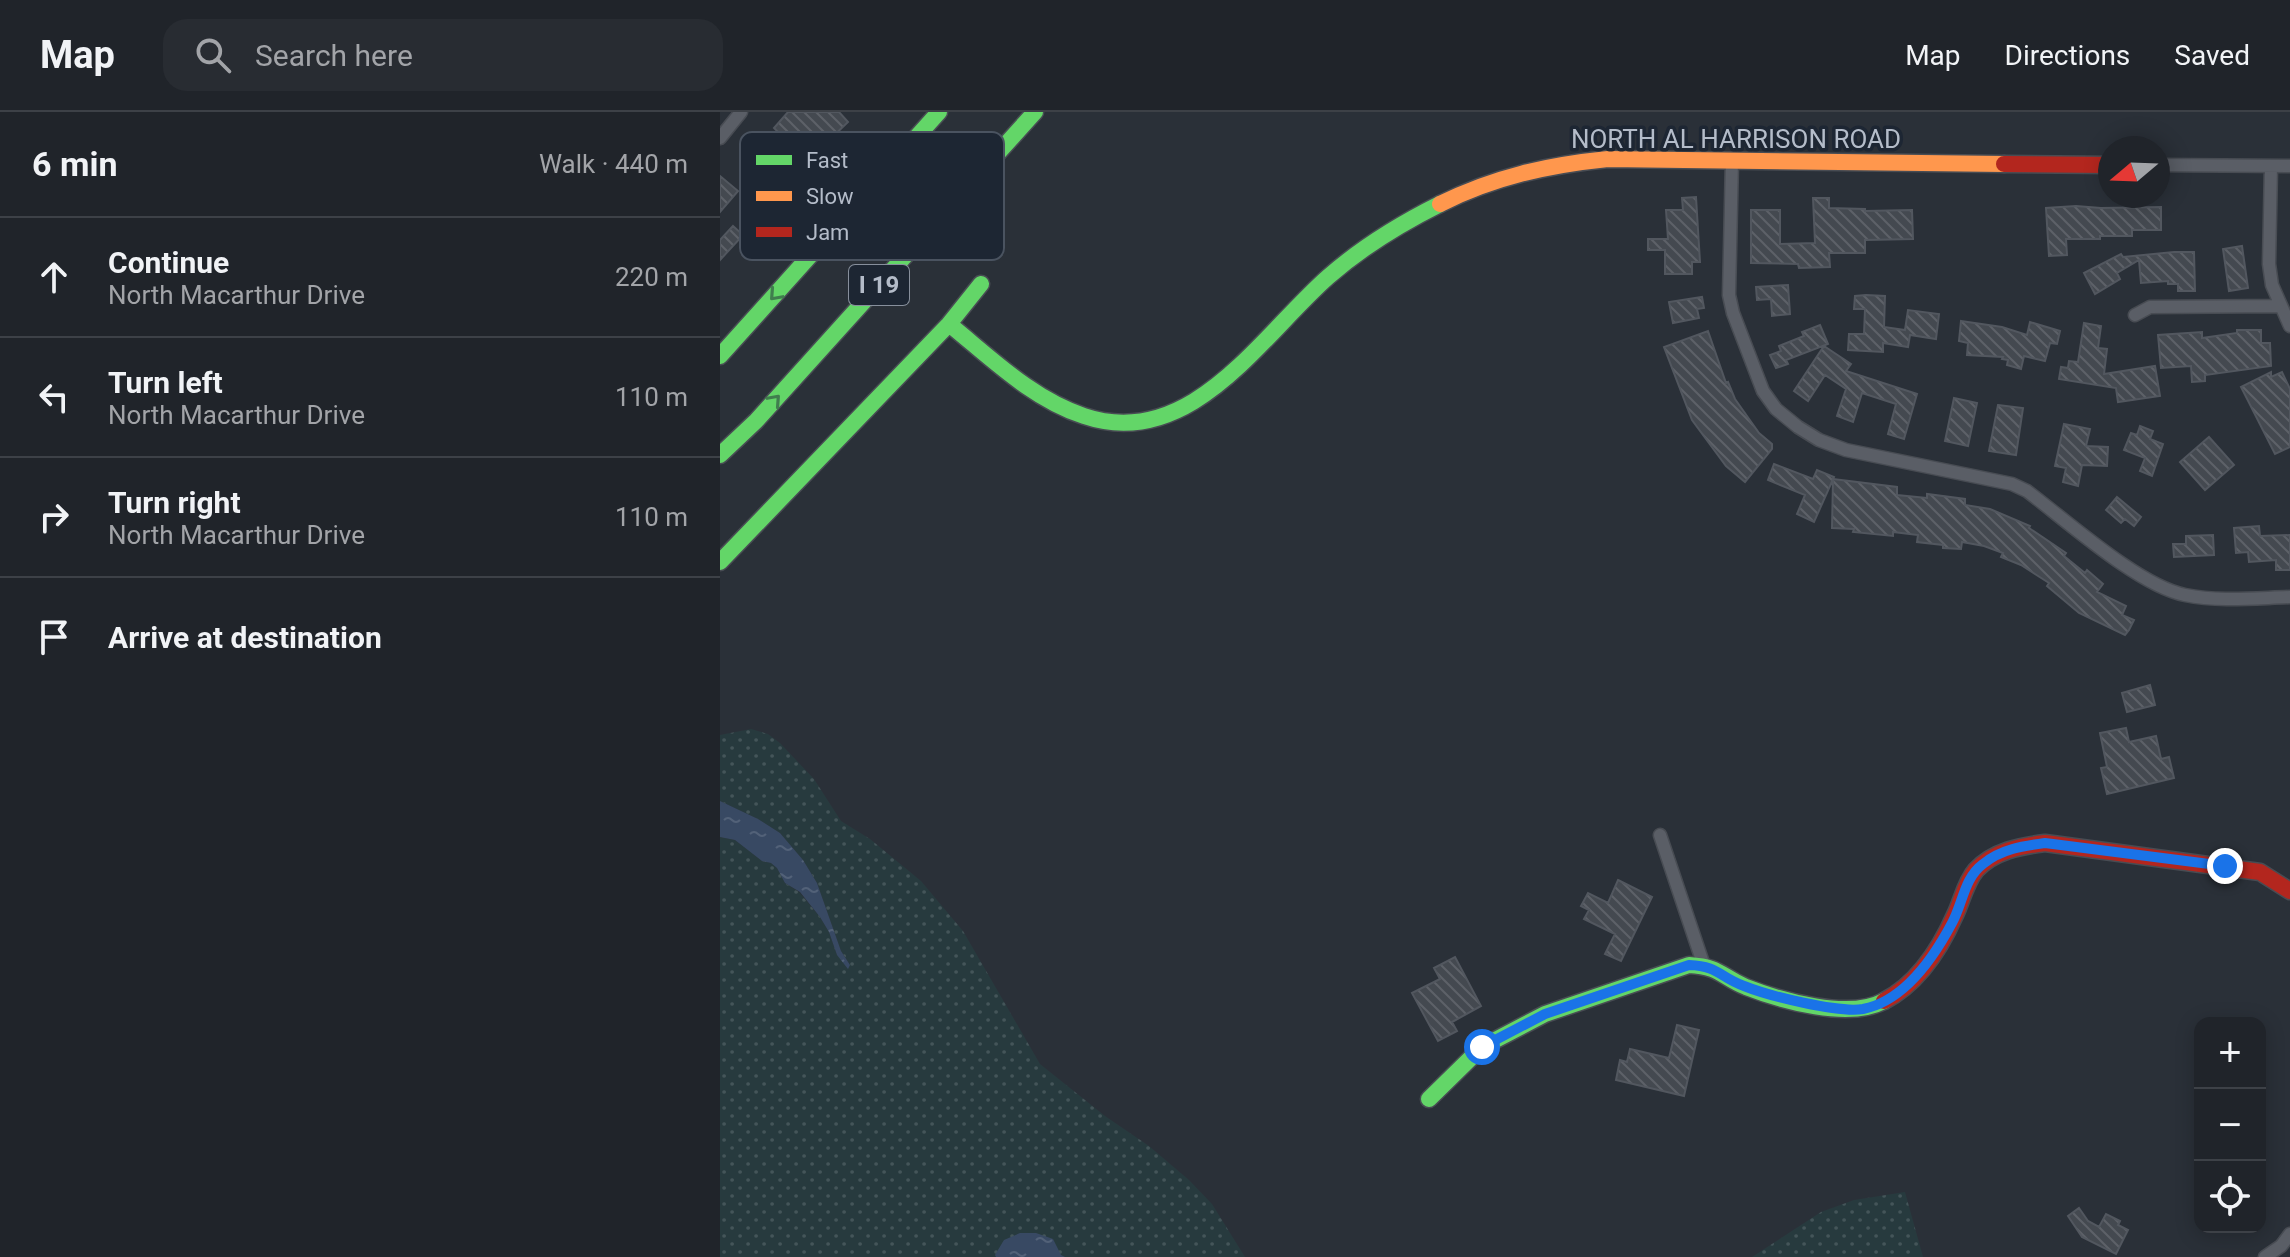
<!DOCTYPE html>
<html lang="en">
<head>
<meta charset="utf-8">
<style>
  :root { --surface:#20242a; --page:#282c32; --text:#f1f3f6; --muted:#a2a4a8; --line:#3d4147 }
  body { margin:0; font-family:Roboto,sans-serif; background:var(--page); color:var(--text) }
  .controls { position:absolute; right:24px; bottom:24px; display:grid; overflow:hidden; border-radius:16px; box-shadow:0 4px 20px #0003 }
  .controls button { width:72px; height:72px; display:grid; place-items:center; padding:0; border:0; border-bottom:2px solid var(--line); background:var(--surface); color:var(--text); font:40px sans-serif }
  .compass { position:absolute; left:1378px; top:24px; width:72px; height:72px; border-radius:50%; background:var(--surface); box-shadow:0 4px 20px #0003; rotate:251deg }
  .stop { position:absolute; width:24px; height:24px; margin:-18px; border:6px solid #1a73e8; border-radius:50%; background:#fff }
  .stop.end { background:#1a73e8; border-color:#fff; box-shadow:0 2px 8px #0008 }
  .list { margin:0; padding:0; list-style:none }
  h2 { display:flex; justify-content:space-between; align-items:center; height:104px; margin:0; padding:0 32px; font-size:34px }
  h2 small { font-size:26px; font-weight:400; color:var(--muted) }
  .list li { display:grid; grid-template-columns:52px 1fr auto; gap:24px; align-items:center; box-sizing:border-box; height:120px; padding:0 32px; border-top:2px solid var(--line) }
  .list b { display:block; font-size:30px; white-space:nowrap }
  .list p { margin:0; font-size:26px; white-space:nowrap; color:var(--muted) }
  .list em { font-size:26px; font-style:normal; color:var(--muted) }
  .icon { flex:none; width:44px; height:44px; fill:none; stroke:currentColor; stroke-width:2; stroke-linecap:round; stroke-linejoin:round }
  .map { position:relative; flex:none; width:1570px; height:1145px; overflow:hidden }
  header { display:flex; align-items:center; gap:48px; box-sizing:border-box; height:112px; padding:0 40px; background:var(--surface); border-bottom:2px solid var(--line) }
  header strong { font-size:38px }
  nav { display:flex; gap:44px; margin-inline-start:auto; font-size:28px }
  .search { width:560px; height:72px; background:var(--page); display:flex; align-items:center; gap:20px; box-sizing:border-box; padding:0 28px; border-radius:24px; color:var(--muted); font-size:30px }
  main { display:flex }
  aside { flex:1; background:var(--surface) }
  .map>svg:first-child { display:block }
  .grass { fill:url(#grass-dots) }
  .water { fill:url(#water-ripples) }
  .building { fill:url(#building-back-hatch); stroke:#52575f; stroke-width:2 }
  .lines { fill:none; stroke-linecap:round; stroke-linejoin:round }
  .street-casing { stroke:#484c53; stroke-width:15 }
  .fast-casing { stroke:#484c53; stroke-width:19 }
  .slow-casing { stroke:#484c53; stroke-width:19 }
  .jam-casing { stroke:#484c53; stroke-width:19 }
  .street { stroke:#5a5e66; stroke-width:12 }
  .fast { stroke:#63d668; stroke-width:16 }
  .slow { stroke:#ff974d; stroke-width:16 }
  .jam { stroke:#b3261e; stroke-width:16 }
  .oneway { stroke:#407e4e }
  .route { stroke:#1a73e8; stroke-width:10 }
  .labels { text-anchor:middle; stroke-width:7; stroke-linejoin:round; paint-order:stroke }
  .shield { fill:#1d2633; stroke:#878f9c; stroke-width:2 }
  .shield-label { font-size:24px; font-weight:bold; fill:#b4bcc9 }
  .street-label { font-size:26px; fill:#b4bcc9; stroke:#1d2633 }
  .key { fill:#1d2633; stroke:#4a5360; stroke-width:2 }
  .key-label { font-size:22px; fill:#b4bcc9 }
</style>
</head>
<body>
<header>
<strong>Map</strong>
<div class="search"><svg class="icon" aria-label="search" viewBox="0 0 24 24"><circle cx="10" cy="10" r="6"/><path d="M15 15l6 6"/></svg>Search here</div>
<nav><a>Map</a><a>Directions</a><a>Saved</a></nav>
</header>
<main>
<aside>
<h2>6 min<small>Walk · 440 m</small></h2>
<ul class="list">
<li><svg class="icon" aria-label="ahead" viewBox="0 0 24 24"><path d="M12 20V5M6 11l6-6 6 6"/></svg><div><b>Continue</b><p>North Macarthur Drive</p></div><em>220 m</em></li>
<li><svg class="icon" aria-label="left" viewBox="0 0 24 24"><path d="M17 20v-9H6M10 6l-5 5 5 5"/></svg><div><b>Turn left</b><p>North Macarthur Drive</p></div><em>110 m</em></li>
<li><svg class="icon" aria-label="right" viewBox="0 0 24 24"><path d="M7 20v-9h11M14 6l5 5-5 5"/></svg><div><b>Turn right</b><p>North Macarthur Drive</p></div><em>110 m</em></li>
<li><svg class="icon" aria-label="arrive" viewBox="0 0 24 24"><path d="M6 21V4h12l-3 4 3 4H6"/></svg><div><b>Arrive at destination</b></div></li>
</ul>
</aside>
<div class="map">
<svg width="1570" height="1145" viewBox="0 0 1570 1145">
  <defs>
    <pattern id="grass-dots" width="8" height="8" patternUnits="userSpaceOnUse" patternTransform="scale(2)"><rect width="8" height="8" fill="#273a3e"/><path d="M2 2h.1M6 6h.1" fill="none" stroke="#445559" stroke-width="1.8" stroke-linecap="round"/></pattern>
    <pattern id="water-ripples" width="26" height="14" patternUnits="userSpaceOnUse" patternTransform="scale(2)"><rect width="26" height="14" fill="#384963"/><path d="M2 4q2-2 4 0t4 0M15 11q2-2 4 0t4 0" fill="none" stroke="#526178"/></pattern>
    <pattern id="building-back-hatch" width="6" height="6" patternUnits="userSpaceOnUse" patternTransform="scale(2)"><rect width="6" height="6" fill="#444950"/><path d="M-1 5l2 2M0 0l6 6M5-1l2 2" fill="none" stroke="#5d6168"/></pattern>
  </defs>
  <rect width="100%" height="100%" fill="#2a3038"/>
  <!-- grass -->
  <path class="grass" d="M 31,617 L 48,622 L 60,631 L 94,667 L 121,709 L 150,727 L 201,769 L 243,819 L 320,952 L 385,1004 L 429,1034 L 469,1068 L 492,1092 L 525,1145 L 0,1145 L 0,725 L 15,728 L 42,749 L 51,751 L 57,756 L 65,771 L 79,780 L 100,805 L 109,820 L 117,843 L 130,853 L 121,839 L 97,771 L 83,748 L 60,721 L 38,707 L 0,689 L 0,623 Z
    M 1185,1080 L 1203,1145 L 1032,1145 L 1101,1100 L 1134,1088 Z"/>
  <!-- water -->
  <path class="water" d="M 0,689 L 38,707 L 60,721 L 83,748 L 97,771 L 121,839 L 130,853 L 128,857 L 117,843 L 109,820 L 100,805 L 80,780 L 65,771 L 57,756 L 51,751 L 42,749 L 15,728 L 0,725 Z
    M 300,1121 L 316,1121 L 333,1127 L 341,1143 L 345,1145 L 276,1145 L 275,1143 L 284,1128 Z"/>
  <!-- building -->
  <path class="building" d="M 68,0 L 119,0 L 128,10 L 103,34 L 94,24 L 70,51 L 51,34 L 61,23 L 54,16 Z
    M 0,64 L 18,79 L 0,100 Z
    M 976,85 L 980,150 L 972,150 L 972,162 L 945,162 L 945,138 L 928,138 L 928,127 L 948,127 L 946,98 L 963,98 L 962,86 Z
    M 1093,86 L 1109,86 L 1109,96 L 1145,97 L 1145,99 L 1192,98 L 1193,127 L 1145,128 L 1145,141 L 1109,141 L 1110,155 L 1079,156 L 1078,152 L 1031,151 L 1031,98 L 1060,98 L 1060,132 L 1095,131 Z
    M 1356,94 L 1381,96 L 1441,95 L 1441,118 L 1412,118 L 1412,124 L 1380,124 L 1380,127 L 1346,127 L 1347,143 L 1329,144 L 1326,96 Z
    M 13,114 L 23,123 L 0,148 L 0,128 Z
    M 1522,134 L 1528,176 L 1509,179 L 1503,137 Z
    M 1454,140 L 1474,140 L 1475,179 L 1458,179 L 1458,172 L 1448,172 L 1448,169 L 1421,171 L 1419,148 L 1397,161 L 1400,167 L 1375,182 L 1364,161 L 1401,142 L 1403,145 Z
    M 1068,173 L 1070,202 L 1052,204 L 1051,187 L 1037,188 L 1036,175 Z
    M 1146,183 L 1165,184 L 1164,215 L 1185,218 L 1188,198 L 1219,202 L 1216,227 L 1190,223 L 1188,235 L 1163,231 L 1163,240 L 1128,238 L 1129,222 L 1144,222 L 1145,197 L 1134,197 L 1135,184 Z
    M 982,185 L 984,196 L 977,197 L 979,206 L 953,211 L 949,190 Z
    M 1241,209 L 1282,215 L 1307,223 L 1310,210 L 1340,219 L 1337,232 L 1330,231 L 1325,249 L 1304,244 L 1301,257 L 1287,253 L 1288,248 L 1282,247 L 1283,245 L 1247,243 L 1248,231 L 1239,229 Z
    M 1364,211 L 1381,214 L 1378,236 L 1387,237 L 1384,262 L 1435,254 L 1440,284 L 1398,290 L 1396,276 L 1339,267 L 1341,255 L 1348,256 L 1349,249 L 1358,250 Z
    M 1100,213 L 1108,232 L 1066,248 L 1068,252 L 1056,256 L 1050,243 L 1061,239 L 1059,234 L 1084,224 L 1082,220 Z
    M 1517,218 L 1541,218 L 1541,231 L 1550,231 L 1551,254 L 1485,263 L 1485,269 L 1472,270 L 1471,254 L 1441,256 L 1438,223 L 1482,220 L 1482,226 L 1517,221 Z
    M 988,219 L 1006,271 L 1008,270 L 1015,287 L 1039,321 L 1052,332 L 1052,337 L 1025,370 L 1006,354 L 972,308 L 944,235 Z
    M 1104,234 L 1131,252 L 1126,259 L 1197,282 L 1184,327 L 1168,322 L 1176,292 L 1142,281 L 1133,310 L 1117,304 L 1126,277 L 1105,263 L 1088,289 L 1074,279 Z
    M 1551,260 L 1551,265 L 1562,260 L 1570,277 L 1570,335 L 1555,342 L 1521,275 Z
    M 1234,286 L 1257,291 L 1248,334 L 1225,329 Z
    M 1278,293 L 1303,296 L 1296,343 L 1269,339 Z
    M 1344,312 L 1370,317 L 1366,334 L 1388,335 L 1387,354 L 1362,353 L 1358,374 L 1343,370 L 1346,356 L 1335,354 Z
    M 1420,314 L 1433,319 L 1430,327 L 1443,332 L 1432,364 L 1420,359 L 1425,346 L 1404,338 L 1411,321 L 1417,323 Z
    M 1489,325 L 1514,353 L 1485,378 L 1460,350 Z
    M 1054,352 L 1093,367 L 1097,358 L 1114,365 L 1094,410 L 1077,402 L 1085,383 L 1048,368 Z
    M 1113,367 L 1177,375 L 1177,383 L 1207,386 L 1207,382 L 1245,387 L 1245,393 L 1270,397 L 1310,414 L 1309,416 L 1346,441 L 1344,444 L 1365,461 L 1367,458 L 1383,472 L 1377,480 L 1406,494 L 1402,503 L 1414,508 L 1409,518 L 1405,523 L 1359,501 L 1327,474 L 1329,471 L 1301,453 L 1281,445 L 1283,441 L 1264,434 L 1242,430 L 1241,437 L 1223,436 L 1223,433 L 1197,430 L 1198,423 L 1173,420 L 1173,424 L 1133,420 L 1134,417 L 1112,416 Z
    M 1397,385 L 1421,405 L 1414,414 L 1405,407 L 1401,411 L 1386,398 Z
    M 1539,414 L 1540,424 L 1570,423 L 1570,458 L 1556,458 L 1556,448 L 1529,450 L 1528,440 L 1516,441 L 1514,416 Z
    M 1493,423 L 1494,443 L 1454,445 L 1453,432 L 1466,432 L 1466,424 Z
    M 1430,573 L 1435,593 L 1407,600 L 1402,581 Z
    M 1406,616 L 1409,630 L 1436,624 L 1441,647 L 1449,645 L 1454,666 L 1387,682 L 1381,656 L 1387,655 L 1380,621 Z
    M 898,768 L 932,785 L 901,849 L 885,842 L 895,822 L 864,807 L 869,798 L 861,794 L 868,781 L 888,791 Z
    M 735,845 L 761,894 L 732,910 L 737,919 L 718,929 L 692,881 L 720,867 L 714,856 Z
    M 957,913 L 979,918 L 964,984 L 896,968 L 900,948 L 907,950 L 910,937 L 949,946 Z
    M 1359,1096 L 1368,1109 L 1379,1115 L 1386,1102 L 1400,1109 L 1398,1113 L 1408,1118 L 1396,1142 L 1362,1125 L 1348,1104 Z"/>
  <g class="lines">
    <defs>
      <path id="street" d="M 0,26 L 21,0
        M 1012,48 L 1009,183 L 1013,201 L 1043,279 L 1056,297 L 1078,315 L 1099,328 L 1126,338 L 1292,372 L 1307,379 C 1347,409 1419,474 1465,483 C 1499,490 1536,486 1570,485
        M 1438,53 L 1570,54
        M 1551,54 L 1549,152 L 1552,173 L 1570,214
        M 1415,203 L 1430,195 L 1560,194
        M 940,723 L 984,854
        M 1545,1145 L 1561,1134 L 1570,1122"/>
      <path id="fast" d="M 229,212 C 271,246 312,287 364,304 C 470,340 540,225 608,165 C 641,136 680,112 720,92
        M 0,244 L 219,0
        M 0,343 L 36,309 L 315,0
        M 0,450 L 229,212 L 261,172
        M 709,987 L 762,935 L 825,902 L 969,853 C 1001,855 1000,864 1026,875 C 1062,889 1129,908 1164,889"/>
      <path id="slow" d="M 720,92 C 774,65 828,53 888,47 L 1284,52"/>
      <path id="jam" d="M 1284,52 L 1390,53
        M 1164,889 C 1197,872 1220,837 1235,803 C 1242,789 1245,771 1256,758 C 1274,739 1300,734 1325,731 L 1540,760 L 1570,779"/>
    </defs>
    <!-- street casing -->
    <use href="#street" class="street-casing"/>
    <!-- fast casing -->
    <use href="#fast" class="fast-casing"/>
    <!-- slow casing -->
    <use href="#slow" class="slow-casing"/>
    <!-- jam casing -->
    <use href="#jam" class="jam-casing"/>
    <!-- street -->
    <use href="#street" class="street"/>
    <!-- fast -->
    <use href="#fast" class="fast"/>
    <!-- slow -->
    <use href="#slow" class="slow"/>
    <!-- jam -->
    <use href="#jam" class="jam"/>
  </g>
  <!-- one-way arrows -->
  <defs><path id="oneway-chevron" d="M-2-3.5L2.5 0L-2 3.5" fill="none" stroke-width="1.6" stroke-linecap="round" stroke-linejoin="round" transform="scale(2)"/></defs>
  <g class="oneway">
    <use href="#oneway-chevron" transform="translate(55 183) rotate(132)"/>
    <use href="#oneway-chevron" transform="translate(55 288) rotate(-48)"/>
  </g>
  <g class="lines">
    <!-- route -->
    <path class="route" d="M 762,935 L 825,902 L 969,853 C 999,854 999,865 1024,874 C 1049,884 1118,901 1143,897 C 1184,889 1214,845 1232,811 C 1243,791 1244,766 1263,752 C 1281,737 1303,734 1325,731 L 1505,754"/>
  </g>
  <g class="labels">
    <!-- shield labels -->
    <rect class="shield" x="129" y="153" width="60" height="40" rx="6"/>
    <g class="shield-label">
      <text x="159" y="181">I 19</text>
    </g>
    <!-- street labels -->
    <g class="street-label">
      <text x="1016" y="36">NORTH AL HARRISON ROAD</text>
    </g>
  </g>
  <!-- legend -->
  <rect x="20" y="20" width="264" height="128" rx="12" class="key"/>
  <rect x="36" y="43" width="36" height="10" fill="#63d668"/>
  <rect x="36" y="79" width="36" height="10" fill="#ff974d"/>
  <rect x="36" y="115" width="36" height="10" fill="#b3261e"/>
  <g class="key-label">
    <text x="86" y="56">Fast</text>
    <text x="86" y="92">Slow</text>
    <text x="86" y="128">Jam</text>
  </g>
</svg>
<div class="controls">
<button>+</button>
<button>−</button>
<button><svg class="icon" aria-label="locate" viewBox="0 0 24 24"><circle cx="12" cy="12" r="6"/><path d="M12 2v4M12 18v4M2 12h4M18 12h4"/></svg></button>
</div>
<svg class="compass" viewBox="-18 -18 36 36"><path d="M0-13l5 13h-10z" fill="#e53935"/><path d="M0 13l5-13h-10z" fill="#a2a4a8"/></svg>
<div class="stop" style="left:762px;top:935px"></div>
<div class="stop end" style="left:1505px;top:754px"></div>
</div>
</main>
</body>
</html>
